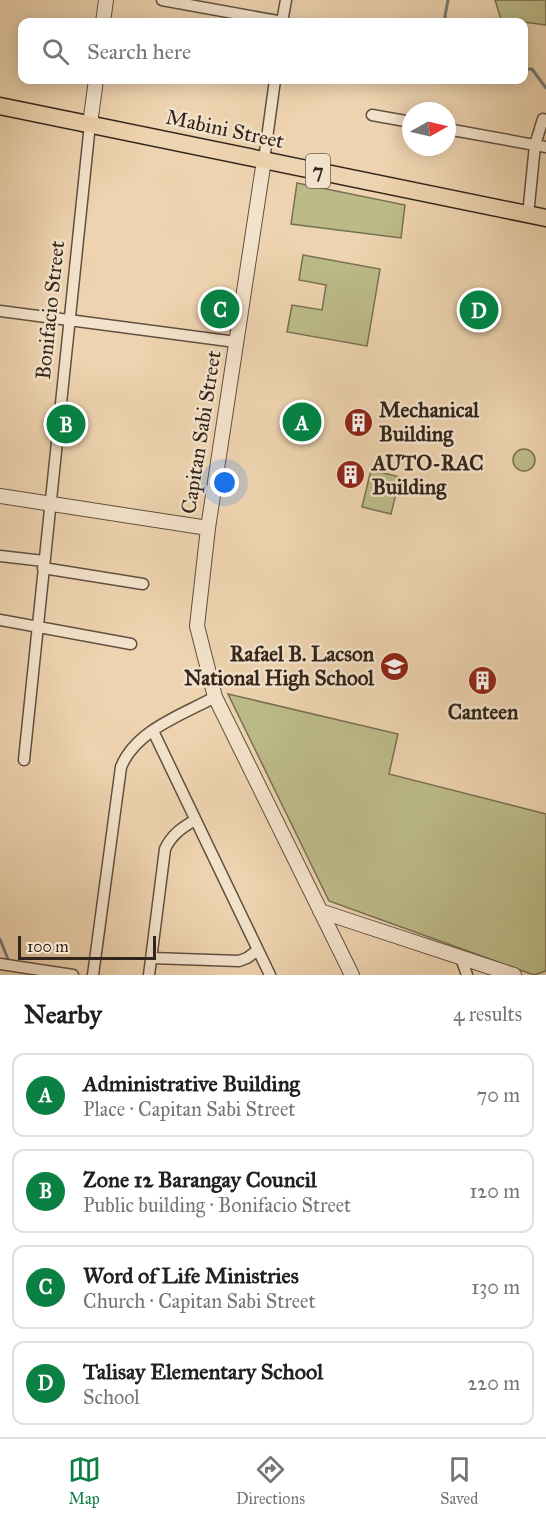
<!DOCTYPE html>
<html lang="en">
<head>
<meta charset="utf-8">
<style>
  :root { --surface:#fff; --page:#f6f6f6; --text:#202124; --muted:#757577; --line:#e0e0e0; --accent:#0b8043 }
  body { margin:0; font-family:"IM FELL Great Primer",serif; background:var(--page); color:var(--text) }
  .compass { position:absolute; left:402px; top:102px; width:54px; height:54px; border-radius:50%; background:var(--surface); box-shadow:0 3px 15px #0003; rotate:82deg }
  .scale { position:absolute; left:18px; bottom:15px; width:138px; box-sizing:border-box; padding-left:6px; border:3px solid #32251b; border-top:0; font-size:16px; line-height:21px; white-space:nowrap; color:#32251b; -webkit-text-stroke:4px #f3e2cb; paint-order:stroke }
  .you { position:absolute; left:225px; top:483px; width:21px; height:21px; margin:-15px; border:4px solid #fff; border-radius:50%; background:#1a73e8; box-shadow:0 0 0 9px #1a73e833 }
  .badge { display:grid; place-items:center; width:39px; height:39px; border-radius:50%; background:var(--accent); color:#fff; font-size:20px; font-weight:700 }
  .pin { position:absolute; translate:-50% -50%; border:3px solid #fff; box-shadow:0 2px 6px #0006 }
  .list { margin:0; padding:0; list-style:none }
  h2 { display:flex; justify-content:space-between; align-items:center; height:78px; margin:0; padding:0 24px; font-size:26px }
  h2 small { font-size:20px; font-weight:400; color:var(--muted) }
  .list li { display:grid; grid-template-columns:39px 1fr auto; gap:18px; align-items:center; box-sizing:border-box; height:84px; margin:0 12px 12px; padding:0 12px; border:2px solid var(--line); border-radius:12px }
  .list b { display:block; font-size:22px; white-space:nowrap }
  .list p { margin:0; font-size:20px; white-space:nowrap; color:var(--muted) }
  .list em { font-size:20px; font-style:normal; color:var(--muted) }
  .icon { flex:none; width:33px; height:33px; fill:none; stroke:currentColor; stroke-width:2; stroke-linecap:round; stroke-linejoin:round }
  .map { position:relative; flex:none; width:546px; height:975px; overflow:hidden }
  .search { position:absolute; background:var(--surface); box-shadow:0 3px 15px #0003; left:18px; right:18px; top:18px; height:66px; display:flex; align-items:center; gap:15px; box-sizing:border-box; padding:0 21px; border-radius:12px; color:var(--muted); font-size:22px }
  .sheet { height:462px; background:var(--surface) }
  nav { display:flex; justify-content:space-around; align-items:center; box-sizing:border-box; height:84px; border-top:2px solid var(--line); background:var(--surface); font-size:16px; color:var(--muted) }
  nav a { display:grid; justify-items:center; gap:3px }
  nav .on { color:var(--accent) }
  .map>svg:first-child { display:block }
  .green { fill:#bcbb88; stroke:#777052; stroke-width:1.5 }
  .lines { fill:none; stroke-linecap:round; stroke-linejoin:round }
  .stream { stroke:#737b79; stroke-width:3 }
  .minor-casing { stroke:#615040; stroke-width:13 }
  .tertiary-casing { stroke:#615040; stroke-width:16 }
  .primary-casing { stroke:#32251b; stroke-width:19 }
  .minor { stroke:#f3e2cb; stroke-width:10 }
  .tertiary { stroke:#f3e2cb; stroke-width:14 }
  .primary { stroke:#edd3af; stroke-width:16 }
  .labels { text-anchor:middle; stroke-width:5; stroke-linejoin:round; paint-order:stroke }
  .shield { fill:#f3e2cb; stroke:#6c5e50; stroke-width:1.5 }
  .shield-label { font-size:20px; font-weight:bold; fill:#32251b }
  .street-label { font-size:21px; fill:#32251b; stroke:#f3e2cb }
  .poi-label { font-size:21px; font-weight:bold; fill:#32251b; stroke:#f3e2cb; text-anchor:start }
</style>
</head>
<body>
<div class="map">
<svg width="546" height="975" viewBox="0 0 546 975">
  <rect width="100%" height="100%" fill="#edd3af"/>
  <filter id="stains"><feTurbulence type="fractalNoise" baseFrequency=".00333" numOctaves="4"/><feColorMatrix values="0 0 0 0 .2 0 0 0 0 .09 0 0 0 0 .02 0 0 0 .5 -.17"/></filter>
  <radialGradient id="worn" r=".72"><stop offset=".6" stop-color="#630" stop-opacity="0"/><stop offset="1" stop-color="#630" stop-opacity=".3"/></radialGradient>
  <!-- green -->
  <path class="green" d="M 495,0 L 546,0 L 546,25 L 501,19 Z
    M 297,183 L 405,205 L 401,238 L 291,224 Z
    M 303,255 L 380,269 L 367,346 L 287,332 L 292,305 L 322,310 L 326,285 L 299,280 Z
    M513 460a11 11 0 1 1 22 0a11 11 0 1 1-22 0Z
    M 371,470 L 400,477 L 391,514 L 362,507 Z
    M 228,694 L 398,734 L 389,774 L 546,814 L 546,971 L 534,975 L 329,901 Z"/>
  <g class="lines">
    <!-- stream -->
    <path class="stream" d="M 446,22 L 445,16 L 448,0
      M 524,69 L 532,69 L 546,88
      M 0,939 L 9,962"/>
    <defs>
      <path id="minor" d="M 162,0 L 283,22
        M 282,22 L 286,0
        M 372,115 L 411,122
        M 447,129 L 546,147
        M 264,160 L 275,80
        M 528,215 L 535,145 L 543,119
        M 0,311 L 236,342
        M 0,556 L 44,561
        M 43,568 L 143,584
        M 0,620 L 131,644
        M 153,731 L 270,975
        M 24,760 L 90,124
        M 151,958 L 239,961 L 247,958 L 258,950
        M 461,958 L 467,975
        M 0,964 L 73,975
        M 93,975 L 121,767 C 136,730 182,715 215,697
        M 149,975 L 165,849 C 172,834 182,828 195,820"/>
      <path id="tertiary" d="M 103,22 L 106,0
        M 90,124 L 96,80
        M 264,160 L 208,528 L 197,626 L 215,697 L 352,975
        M 0,496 L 208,528
        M 320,911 L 514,975"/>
      <path id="primary" d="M 0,106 L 546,218"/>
    </defs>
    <!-- minor casing -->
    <use href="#minor" class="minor-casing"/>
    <!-- tertiary casing -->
    <use href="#tertiary" class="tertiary-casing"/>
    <!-- primary casing -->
    <use href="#primary" class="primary-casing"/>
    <!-- minor -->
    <use href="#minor" class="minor"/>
    <!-- tertiary -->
    <use href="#tertiary" class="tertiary"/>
    <!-- primary -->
    <use href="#primary" class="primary"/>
  </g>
  <!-- icons -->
  <defs>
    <symbol id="building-disc" viewBox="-11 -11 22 22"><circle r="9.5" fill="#8f2418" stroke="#f3e2cb"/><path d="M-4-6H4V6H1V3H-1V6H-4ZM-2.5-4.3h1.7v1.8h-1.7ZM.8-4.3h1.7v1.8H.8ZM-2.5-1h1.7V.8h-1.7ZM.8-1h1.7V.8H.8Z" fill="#fff"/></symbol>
    <symbol id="school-disc" viewBox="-11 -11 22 22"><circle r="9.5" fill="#8f2418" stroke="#f3e2cb"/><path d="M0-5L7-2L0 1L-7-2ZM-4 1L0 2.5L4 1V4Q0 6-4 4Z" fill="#fff"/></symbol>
  </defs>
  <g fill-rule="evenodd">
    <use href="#building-disc" x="342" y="406" width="33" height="33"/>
    <use href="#building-disc" x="334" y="458" width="33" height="33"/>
    <use href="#school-disc" x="378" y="650" width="33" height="33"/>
    <use href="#building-disc" x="466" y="664" width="33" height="33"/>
  </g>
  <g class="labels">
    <!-- shield labels -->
    <rect class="shield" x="306" y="154" width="24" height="34" rx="4.5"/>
    <g class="shield-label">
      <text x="318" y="178">7</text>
    </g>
    <!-- street labels -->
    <g class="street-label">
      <text transform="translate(225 129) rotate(12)" y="7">Mabini Street</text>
      <text transform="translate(50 310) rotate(-84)" y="7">Bonifacio Street</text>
      <text transform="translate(201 432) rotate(-81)" y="7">Capitan Sabi Street</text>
    </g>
    <!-- poi labels -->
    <g class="poi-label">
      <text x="379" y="417">Mechanical<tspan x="379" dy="24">Building</tspan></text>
      <text x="372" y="470">AUTO-RAC<tspan x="372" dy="24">Building</tspan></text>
      <text x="374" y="661" text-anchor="end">Rafael B. Lacson<tspan x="374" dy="24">National High School</tspan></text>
      <text x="483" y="719" text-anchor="middle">Canteen</text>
    </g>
  </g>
  <rect width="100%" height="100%" filter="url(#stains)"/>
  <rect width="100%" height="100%" fill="url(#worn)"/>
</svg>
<svg class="compass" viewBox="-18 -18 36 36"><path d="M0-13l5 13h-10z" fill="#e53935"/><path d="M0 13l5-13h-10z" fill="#757577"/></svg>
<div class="scale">100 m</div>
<div class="you"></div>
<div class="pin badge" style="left:302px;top:422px">A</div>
<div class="pin badge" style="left:66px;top:424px">B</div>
<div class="pin badge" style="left:220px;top:309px">C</div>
<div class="pin badge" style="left:479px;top:310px">D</div>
<div class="search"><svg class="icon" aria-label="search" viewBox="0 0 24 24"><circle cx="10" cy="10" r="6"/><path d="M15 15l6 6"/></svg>Search here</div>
</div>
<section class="sheet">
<h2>Nearby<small>4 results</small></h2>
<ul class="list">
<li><span class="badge">A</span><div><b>Administrative Building</b><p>Place · Capitan Sabi Street</p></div><em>70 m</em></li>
<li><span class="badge">B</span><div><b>Zone 12 Barangay Council</b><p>Public building · Bonifacio Street</p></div><em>120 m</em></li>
<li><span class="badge">C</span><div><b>Word of Life Ministries</b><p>Church · Capitan Sabi Street</p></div><em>130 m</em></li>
<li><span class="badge">D</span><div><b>Talisay Elementary School</b><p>School</p></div><em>220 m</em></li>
</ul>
</section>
<nav>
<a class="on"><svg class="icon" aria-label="map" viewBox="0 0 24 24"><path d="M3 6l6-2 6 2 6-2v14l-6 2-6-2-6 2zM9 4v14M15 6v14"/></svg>Map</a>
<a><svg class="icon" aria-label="directions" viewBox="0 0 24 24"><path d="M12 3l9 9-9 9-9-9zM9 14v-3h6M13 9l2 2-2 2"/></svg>Directions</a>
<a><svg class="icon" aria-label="saved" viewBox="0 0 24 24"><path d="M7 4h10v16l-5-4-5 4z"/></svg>Saved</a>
</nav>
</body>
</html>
